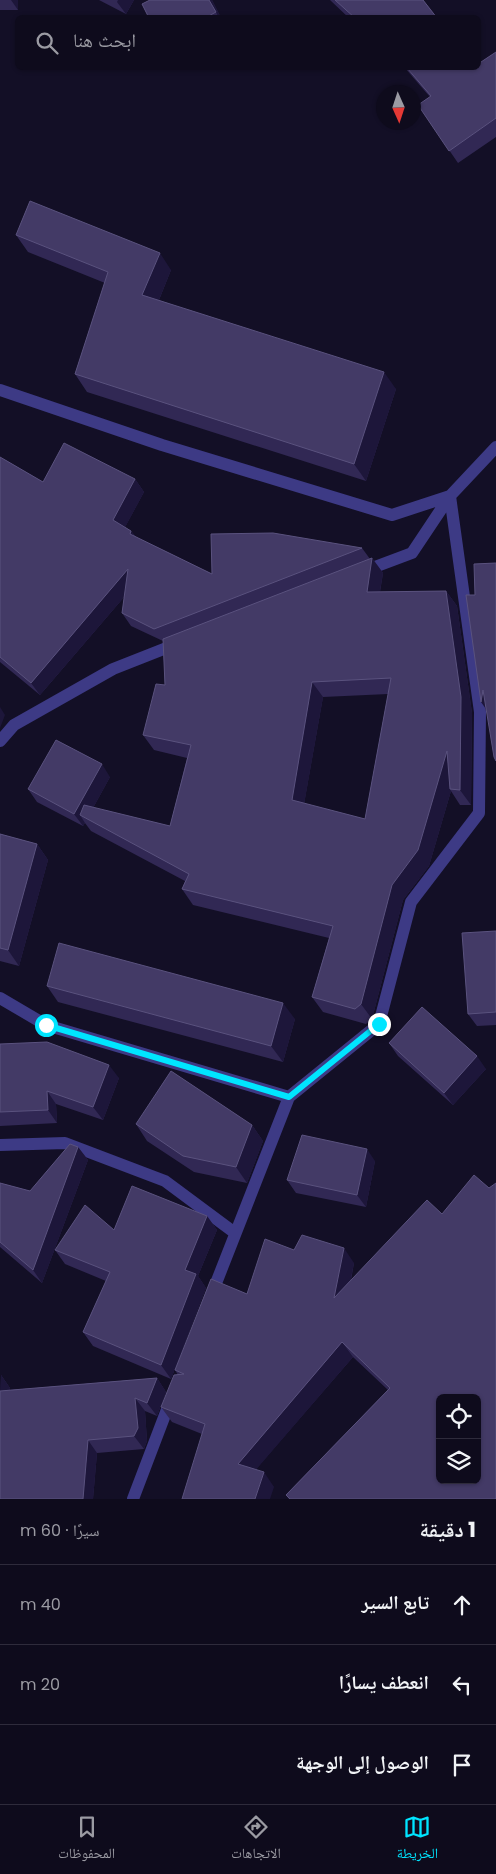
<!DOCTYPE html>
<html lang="ar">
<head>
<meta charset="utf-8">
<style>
  :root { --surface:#0e0b1c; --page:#1c1929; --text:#f1f3f6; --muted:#9b9ba3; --line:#2e2b3b; --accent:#00e5ff }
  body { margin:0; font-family:Poppins,"Noto Naskh Arabic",sans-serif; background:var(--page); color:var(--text); direction:rtl }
  .controls { position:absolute; right:15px; bottom:15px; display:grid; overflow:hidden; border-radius:8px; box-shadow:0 1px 4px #0004 }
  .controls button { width:45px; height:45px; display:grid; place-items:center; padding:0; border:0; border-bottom:1px solid var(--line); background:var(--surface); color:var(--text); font:25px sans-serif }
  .compass { position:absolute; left:376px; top:85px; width:45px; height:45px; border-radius:50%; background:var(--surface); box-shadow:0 1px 4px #0004; rotate:177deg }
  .stop { position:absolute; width:15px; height:15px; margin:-11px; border:4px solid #00e5ff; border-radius:50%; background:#fff }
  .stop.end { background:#00e5ff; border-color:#fff; box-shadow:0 1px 5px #0008 }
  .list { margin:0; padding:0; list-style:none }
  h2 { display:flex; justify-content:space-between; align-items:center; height:65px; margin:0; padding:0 20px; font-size:21px }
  h2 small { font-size:16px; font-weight:400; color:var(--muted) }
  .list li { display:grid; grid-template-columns:32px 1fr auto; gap:15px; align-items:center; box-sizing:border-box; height:80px; padding:0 20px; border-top:1px solid var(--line) }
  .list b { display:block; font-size:19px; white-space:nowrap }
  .list em { font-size:16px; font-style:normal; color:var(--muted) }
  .icon { flex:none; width:28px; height:28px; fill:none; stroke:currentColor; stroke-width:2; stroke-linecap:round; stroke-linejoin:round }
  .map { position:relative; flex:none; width:496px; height:1499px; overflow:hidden; direction:ltr }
  .search { position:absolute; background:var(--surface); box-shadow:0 1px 4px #0004; left:15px; right:15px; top:15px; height:55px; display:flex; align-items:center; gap:12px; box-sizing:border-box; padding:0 18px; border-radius:8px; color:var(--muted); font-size:19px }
  .sheet { height:305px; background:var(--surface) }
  nav { display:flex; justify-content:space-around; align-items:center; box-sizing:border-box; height:70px; border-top:1px solid var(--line); background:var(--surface); font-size:14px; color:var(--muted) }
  nav a { display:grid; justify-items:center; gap:2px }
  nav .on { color:var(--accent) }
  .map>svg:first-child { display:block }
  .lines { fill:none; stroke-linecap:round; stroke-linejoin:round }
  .minor { stroke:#3d3a85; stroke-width:12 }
  .wall { fill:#312854; fill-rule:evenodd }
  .shaded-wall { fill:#1d163a }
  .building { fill:#433a66; stroke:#5a527e; fill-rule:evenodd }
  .route { stroke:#00e5ff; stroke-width:6 }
</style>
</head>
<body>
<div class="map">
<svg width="496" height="1499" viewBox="0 0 496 1499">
  <rect width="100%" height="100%" fill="#130f26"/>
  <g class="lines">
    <!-- minor -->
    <path class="minor" d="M 0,390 L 162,445 L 392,515 L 450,496 L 496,447
      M 364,571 L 412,553 L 450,496
      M 0,741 L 14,725 L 113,669 L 179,643
      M 0,998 L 46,1025 L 289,1097
      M 0,1145 L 65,1143 L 165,1181 L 235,1233
      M 211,1296 L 289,1097 L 379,1024 L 411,902 L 479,813 L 480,712 L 450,496
      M 133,1499 L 171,1399"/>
  </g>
  <!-- wall -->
  <path class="wall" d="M 0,0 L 18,0 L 18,10 L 0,10 Z
    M 99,0 L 134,0 L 126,14 Z
    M 212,0 L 221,18 L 149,18 Z
    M 330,0 L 423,0 L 437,18 L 349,18 Z
    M 496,52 L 496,137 L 458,163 L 418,105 L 430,97 L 405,68 L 478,68 Z
    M 16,235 L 171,270 L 159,300 L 396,389 L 366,481 L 87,392 L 75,374 L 105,283 L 28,252 Z
    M 0,457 L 43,482 L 135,479 L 144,492 L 125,527 L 131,531 L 136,537 L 212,574 L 362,548 L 370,559 L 372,558 L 383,573 L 380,592 L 446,591 L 457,606 L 472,713 L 471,805 L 460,805 L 451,791 L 429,866 L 403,900 L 372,1019 L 366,1024 L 323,1012 L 312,997 L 329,938 L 193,905 L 182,889 L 185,881 L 91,831 L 85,823 L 83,826 L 37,802 L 28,789 L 110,777 L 93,808 L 170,826 L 187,758 L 154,750 L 143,735 L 165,685 L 163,641 L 131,626 L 122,613 L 125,596 L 40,695 L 0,662 ZM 388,694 L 365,819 L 304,804 L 323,697 Z
    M 0,834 L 37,844 L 48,860 L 19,966 L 0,961 Z
    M 496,931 L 496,1025 L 477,1026 L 468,1014 Z
    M 47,986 L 295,1019 L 283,1062 L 58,1002 Z
    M 389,1043 L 486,1069 L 453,1105 L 398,1056 Z
    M 0,1044 L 119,1078 L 103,1120 L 56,1104 L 57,1123 L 0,1126 Z
    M 136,1124 L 252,1125 L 263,1141 L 247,1183 L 194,1172 L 147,1141 Z
    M 78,1147 L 88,1160 L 42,1283 L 0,1247 L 0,1183 L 30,1191 Z
    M 375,1161 L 366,1207 L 296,1193 L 287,1180 Z
    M 207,1216 L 217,1230 L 198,1276 L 206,1288 L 171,1379 L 93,1346 L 83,1332 L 106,1281 L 65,1264 L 55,1250 L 114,1230 Z
    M 294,1250 L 354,1263 L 351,1280 L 496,1499 L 289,1499 L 286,1495 L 388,1390 L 353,1357 L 256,1469 L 274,1487 L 202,1434 L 172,1422 L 161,1407 L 178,1375 L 175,1370 L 247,1294 Z
    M 1,1375 L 10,1388 L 10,1390 L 157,1378 L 166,1392 L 157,1416 L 145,1411 L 147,1441 L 144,1449 L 97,1453 L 93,1499 L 0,1499 Z"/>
  <!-- shaded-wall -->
  <path class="shaded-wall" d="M 11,0 L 18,0 L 18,10 Z
    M 118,0 L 134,0 L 126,14 L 117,2 Z
    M 209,0 L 212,0 L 221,18 L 219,18 L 216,12 Z
    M 160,253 L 171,270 L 154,312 L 142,295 Z
    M 384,372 L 396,389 L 366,481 L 354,464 Z
    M 135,479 L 144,492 L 122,533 L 113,520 Z
    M 131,531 L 140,543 L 130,534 Z
    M 372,558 L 383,573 L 377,608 L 367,592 Z
    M 128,569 L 137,582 L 40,695 L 31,683 Z
    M 446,591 L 457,606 L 472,713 L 471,805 L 460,790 Z
    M 312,682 L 323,697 L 302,816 L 292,800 Z
    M 483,690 L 488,712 L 481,702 Z
    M 0,707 L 5,715 L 0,728 Z
    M 447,751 L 450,789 L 451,791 L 429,866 L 403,900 L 372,1019 L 361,1004 L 392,885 Z
    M 102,764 L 110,777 L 87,819 L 80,815 L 85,823 L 83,826 L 74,814 Z
    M 37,844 L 48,860 L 19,966 L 8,950 Z
    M 283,1003 L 295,1019 L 283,1062 L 271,1046 Z
    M 477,1056 L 486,1069 L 453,1105 L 444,1093 Z
    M 109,1065 L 119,1078 L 103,1120 L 93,1107 Z
    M 47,1091 L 56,1104 L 57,1123 L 48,1110 Z
    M 252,1125 L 263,1141 L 247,1183 L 236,1167 Z
    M 78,1147 L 88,1160 L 42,1283 L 33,1270 Z
    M 367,1149 L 375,1161 L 366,1207 L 357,1195 Z
    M 207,1216 L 217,1230 L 198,1276 L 206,1288 L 171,1379 L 161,1365 L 185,1270 Z
    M 344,1248 L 354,1263 L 344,1313 L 334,1298 Z
    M 342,1342 L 353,1357 L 248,1479 L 238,1464 Z
    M 1,1375 L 10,1388 L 9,1404 L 0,1391 Z
    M 157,1378 L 166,1392 L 157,1416 L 147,1403 Z
    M 135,1398 L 145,1411 L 147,1441 L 144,1449 L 134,1436 Z
    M 88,1440 L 97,1453 L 93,1499 L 83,1499 Z
    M 264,1472 L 274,1487 L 270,1499 L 255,1499 Z"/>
  <!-- building -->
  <path class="building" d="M 150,0 L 209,0 L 216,12 L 205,18 L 149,18 L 142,4 Z
    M 335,0 L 423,0 L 437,18 L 355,18 Z
    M 496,52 L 496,118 L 449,151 L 418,105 L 431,96 L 407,68 L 478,68 L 478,64 Z
    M 30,201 L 160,253 L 142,295 L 384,372 L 354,464 L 75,374 L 108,272 L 16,235 Z
    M 64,443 L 135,479 L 113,520 L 131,531 L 130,534 L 212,574 L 211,534 L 273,533 L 362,548 L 154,629 L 122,613 L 128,569 L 31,683 L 0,657 L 0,457 L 43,482 Z
    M 372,558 L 367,592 L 446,591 L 461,697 L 460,790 L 450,789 L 447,751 L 418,850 L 392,885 L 361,1004 L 355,1009 L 312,997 L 333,926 L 182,889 L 189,874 L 80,815 L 84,805 L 170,826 L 191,745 L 143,735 L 156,684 L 165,685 L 163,639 ZM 391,678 L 365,819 L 292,800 L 312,682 Z
    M 496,563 L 496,761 L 494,757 L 483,690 L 481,702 L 466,595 L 475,595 L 474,564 Z
    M 56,740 L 102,764 L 74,814 L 28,789 Z
    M 0,834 L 37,844 L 8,950 L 0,948 Z
    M 496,931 L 496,1012 L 468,1014 L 462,933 Z
    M 59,943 L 283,1003 L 271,1046 L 47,986 Z
    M 422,1007 L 477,1056 L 444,1093 L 389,1043 Z
    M 47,1042 L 109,1065 L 93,1107 L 47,1091 L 48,1110 L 0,1112 L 0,1044 Z
    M 171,1071 L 252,1125 L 236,1167 L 183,1156 L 136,1124 Z
    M 302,1135 L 367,1149 L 357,1195 L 287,1180 Z
    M 70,1144 L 78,1147 L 33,1270 L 0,1242 L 0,1183 L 30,1191 Z
    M 474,1175 L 489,1188 L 496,1183 L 496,1499 L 290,1499 L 286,1495 L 390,1388 L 342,1342 L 238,1464 L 264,1472 L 255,1499 L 182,1499 L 205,1424 L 161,1407 L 174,1375 L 184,1374 L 175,1370 L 211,1279 L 247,1294 L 265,1239 L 294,1250 L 302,1235 L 344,1248 L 334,1298 L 427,1200 L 442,1214 ZM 440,1398 L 477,1398 L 477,1480 L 440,1480 Z
    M 132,1186 L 207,1216 L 185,1270 L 196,1274 L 161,1365 L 83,1332 L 110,1272 L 55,1250 L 85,1205 L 114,1230 Z
    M 157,1378 L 147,1403 L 135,1398 L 138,1428 L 134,1436 L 88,1440 L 83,1499 L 0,1499 L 0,1391 Z"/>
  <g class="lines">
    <!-- route -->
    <path class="route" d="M 46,1025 L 289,1097 L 379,1024"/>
  </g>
</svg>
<div class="controls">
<button><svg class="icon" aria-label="locate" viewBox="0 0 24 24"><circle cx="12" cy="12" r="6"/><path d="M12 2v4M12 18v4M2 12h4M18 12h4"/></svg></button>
<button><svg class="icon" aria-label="layers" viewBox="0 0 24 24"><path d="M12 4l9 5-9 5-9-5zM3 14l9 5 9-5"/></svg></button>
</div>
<svg class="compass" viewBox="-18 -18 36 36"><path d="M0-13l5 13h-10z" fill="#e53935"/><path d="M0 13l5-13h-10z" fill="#9b9ba3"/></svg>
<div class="stop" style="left:46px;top:1025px"></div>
<div class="stop end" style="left:379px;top:1024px"></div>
<div class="search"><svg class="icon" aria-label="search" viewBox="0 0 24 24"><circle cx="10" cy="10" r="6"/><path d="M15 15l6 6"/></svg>ابحث هنا</div>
</div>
<section class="sheet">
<h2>1 دقيقة<small>سيرًا · 60 m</small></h2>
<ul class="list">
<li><svg class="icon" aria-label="ahead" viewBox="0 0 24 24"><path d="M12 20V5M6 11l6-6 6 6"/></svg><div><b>تابع السير</b></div><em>40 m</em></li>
<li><svg class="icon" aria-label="left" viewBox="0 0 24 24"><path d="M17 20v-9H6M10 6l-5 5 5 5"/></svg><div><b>انعطف يسارًا</b></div><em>20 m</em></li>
<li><svg class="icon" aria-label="arrive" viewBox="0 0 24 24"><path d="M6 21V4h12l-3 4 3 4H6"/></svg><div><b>الوصول إلى الوجهة</b></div></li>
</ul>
</section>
<nav>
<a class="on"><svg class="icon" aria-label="map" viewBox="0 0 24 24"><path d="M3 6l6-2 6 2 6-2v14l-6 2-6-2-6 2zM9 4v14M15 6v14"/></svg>الخريطة</a>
<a><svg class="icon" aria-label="directions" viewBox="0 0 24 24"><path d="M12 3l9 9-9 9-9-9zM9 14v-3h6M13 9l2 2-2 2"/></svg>الاتجاهات</a>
<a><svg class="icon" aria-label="saved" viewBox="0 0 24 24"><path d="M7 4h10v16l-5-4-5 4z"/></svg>المحفوظات</a>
</nav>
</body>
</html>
